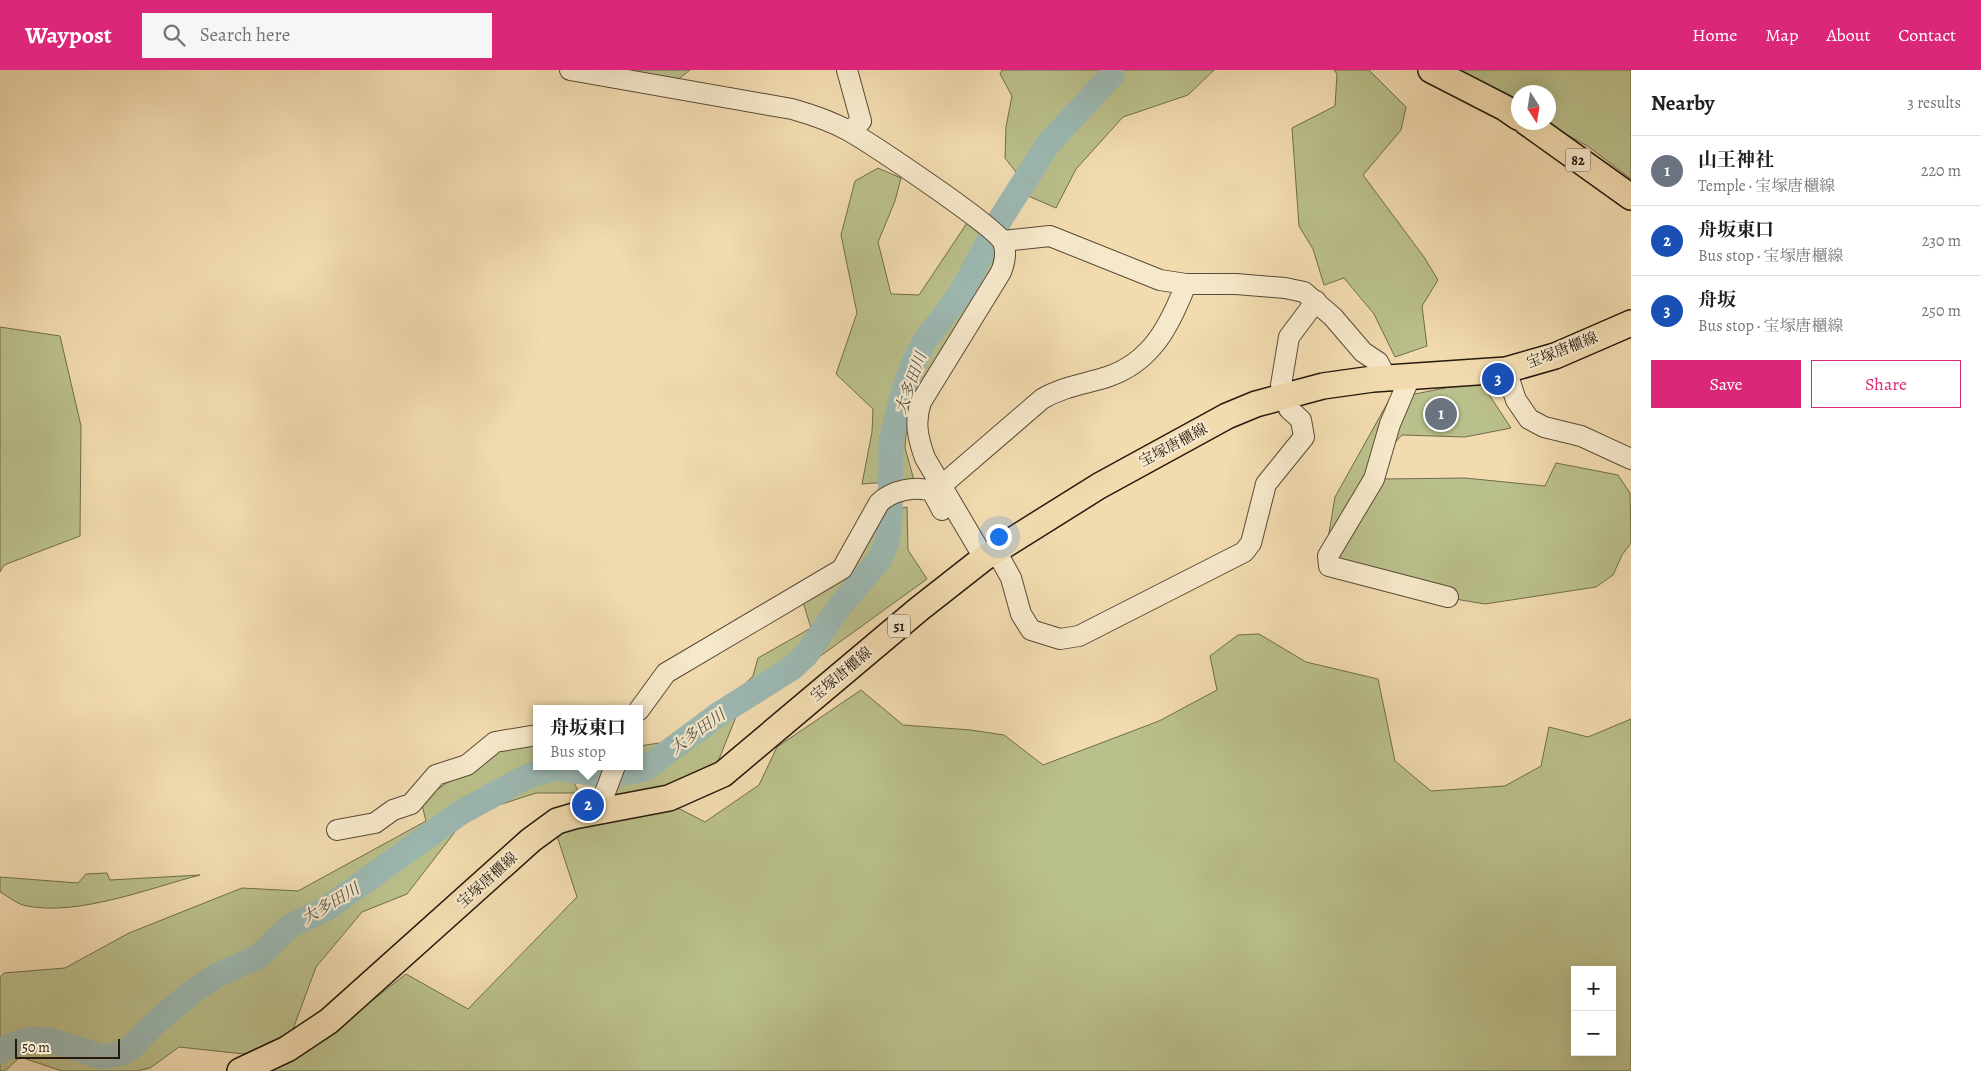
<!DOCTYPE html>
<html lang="en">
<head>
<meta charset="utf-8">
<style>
  :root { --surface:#fff; --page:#f6f6f6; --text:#202124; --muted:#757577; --line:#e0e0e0; --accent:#db2777 }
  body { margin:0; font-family:Alegreya,"Noto Serif JP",serif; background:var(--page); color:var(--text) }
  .controls { position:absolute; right:15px; bottom:15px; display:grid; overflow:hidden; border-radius:0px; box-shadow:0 5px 20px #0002 }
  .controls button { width:45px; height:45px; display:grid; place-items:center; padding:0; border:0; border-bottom:1px solid var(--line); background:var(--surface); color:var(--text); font:25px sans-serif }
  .compass { position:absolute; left:1511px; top:15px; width:45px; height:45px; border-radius:50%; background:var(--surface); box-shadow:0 5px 20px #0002; rotate:168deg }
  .scale { position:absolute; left:15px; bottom:12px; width:105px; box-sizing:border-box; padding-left:5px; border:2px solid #27190e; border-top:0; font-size:14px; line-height:18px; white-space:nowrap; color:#27190e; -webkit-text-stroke:4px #f6e8cb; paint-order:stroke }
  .you { position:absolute; left:998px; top:466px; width:18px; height:18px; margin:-12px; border:4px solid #fff; border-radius:50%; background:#1a73e8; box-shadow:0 0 0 8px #1a73e833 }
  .badge { display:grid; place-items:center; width:32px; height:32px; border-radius:50%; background:var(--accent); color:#fff; font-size:16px; font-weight:700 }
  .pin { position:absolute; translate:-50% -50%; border:2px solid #fff; box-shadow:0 1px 5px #0006 }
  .popup { position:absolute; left:533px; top:635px; width:110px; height:65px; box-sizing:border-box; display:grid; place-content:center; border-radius:0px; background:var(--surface); filter:drop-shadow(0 1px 4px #0005); font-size:16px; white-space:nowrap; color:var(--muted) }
  .popup b { font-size:19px; color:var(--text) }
  .popup::after { content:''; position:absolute; left:50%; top:100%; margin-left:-10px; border:10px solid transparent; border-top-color:var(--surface) }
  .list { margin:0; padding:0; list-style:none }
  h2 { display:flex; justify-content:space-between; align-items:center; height:65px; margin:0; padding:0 20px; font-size:21px }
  h2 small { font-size:16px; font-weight:400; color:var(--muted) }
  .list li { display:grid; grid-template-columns:32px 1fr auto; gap:15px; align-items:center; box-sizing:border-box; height:70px; padding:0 20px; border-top:1px solid var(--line) }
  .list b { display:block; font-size:19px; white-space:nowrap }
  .list p { margin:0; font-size:16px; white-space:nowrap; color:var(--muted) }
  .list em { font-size:16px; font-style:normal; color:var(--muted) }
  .actions { display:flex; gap:10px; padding:15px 20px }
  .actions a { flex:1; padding:11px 0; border:1px solid var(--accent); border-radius:0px; text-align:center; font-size:18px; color:var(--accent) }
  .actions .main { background:var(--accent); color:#fff }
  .icon { flex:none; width:28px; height:28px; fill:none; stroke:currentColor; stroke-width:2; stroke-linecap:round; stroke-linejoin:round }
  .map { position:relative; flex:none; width:1631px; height:1001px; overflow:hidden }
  header { display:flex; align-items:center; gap:30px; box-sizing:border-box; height:70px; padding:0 25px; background:var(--accent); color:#fff }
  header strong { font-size:24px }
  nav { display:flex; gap:28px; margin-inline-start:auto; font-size:18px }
  .search { width:350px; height:45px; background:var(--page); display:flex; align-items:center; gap:12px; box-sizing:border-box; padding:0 18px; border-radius:0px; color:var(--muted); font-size:19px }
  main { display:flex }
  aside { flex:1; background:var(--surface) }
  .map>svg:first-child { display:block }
  .green { fill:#bac08b; stroke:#706c4c; fill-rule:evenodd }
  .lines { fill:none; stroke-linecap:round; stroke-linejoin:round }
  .river { stroke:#9cb9b3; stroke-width:25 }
  .minor-casing { stroke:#5a4a36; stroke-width:22 }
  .major-casing { stroke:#27190e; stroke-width:28 }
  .minor { stroke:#f6e8cb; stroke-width:20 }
  .major { stroke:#f1dbaf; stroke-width:25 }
  .labels { text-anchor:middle; stroke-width:4.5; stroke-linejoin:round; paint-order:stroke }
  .shield { fill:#f6e8cb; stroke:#655747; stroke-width:1 }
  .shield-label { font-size:14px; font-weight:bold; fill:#27190e }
  .street-label { font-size:15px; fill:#27190e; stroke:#f6e8cb }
  .water-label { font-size:16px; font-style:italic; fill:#505148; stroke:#f6e8cb }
</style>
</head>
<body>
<header>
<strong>Waypost</strong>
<div class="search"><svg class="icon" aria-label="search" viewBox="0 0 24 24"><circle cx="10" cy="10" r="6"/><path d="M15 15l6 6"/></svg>Search here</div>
<nav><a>Home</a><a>Map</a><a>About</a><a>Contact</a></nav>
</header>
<main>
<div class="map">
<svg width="1631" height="1001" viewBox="0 0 1631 1001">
  <rect width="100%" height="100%" fill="#f1dbaf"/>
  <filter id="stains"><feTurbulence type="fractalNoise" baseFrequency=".004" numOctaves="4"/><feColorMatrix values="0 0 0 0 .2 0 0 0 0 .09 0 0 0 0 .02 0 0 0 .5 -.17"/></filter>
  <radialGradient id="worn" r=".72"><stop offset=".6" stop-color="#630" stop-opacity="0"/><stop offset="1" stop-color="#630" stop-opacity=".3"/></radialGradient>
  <!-- green -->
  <path class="green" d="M 603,0 L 690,0 L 676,11 Z
    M 1002,0 L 1214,0 L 1188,25 L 1123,47 L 1076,99 L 1056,138 L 1026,125 L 1016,102 L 1005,88 L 1006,57 L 1012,26 L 1000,4 Z
    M 1334,0 L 1369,0 L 1406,37 L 1401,60 L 1363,105 L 1424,187 L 1438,210 L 1422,236 L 1427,276 L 1395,287 L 1374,244 L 1344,208 L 1324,215 L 1313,179 L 1299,156 L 1292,58 L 1335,36 L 1337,4 Z
    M 1456,0 L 1631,0 L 1631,109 L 1589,77 L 1546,53 L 1548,52 L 1548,22 L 1518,22 L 1518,36 Z
    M 878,98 L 901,108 L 895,131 L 878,172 L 891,224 L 919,225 L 967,153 L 994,176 L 993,195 L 908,340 L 905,378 L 914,410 L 862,414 L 872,362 L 873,339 L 836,304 L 857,243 L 841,165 L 855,111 Z
    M 0,257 L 60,266 L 81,356 L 80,466 L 4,495 L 0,502 Z
    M 1480,311 L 1511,358 L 1465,367 L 1402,365 L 1387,381 L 1385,409 L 1465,408 L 1545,416 L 1556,393 L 1618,405 L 1630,423 L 1631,473 L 1622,485 L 1613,505 L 1596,517 L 1485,534 L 1443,527 L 1344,503 L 1328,469 L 1335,427 L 1393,323 L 1415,324 Z
    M 907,437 L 908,480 L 927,509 L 736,647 L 717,694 L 677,716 L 603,728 L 620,696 L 639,696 L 639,676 L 680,670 L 718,640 L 753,606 L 758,588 L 811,558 L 803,532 L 881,443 Z
    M 1259,564 L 1306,592 L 1378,609 L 1395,691 L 1431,721 L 1505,716 L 1541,696 L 1549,657 L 1588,667 L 1631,649 L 1631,1001 L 261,1001 L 302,985 L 406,904 L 468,939 L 577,827 L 556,763 L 670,734 L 705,752 L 759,715 L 777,677 L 861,620 L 903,655 L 971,660 L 1004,665 L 1043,695 L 1159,651 L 1217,620 L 1210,586 L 1238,565 ZM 1575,900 L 1612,900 L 1612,982 L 1575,982 Z
    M 537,673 L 537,696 L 566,696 L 579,723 L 536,723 L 468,745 L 407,824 L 362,842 L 316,897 L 292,962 L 244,984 L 179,977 L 150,998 L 137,1001 L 62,1001 L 20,987 L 5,1001 L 0,1001 L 0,907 L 4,903 L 65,898 L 129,863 L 242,818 L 298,821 L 426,751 L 421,731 L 448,712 L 474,701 L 506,676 Z
    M 107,803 L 110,810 L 200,805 C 150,818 79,846 27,836 C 18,835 8,826 0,822 L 0,807 L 78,813 L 86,804 Z"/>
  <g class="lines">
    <!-- river -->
    <path class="river" d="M 0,982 L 11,975 L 32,969 L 50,970 L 102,987 L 122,983 L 131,978 L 154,954 L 193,921 L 218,905 L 258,887 L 290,856 L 326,839 L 460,743 L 526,707 L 554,698 L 609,706 L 645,699 L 719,644 L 792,598 L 807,584 L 840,536 L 880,489 L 887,472 L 890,446 L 891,371 L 903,323 L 914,292 L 924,272 L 961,223 L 1001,148 L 1048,74 L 1112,5"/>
    <defs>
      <path id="minor" d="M 570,0 L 792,39 C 813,45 831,51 849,61 C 870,73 998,158 1003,172 C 1007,182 1005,192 1001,202 L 921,332 C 914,352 918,369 925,388 L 984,488
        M 847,0 L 861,51 L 850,61
        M 1003,171 L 1050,166 L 1160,210 L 1186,214 L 1236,214 L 1285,218 L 1304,222 L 1333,247 L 1363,282 L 1378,292 L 1387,309
        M 1506,300 L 1516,330 L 1529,349 L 1544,357 L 1581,366 L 1631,389
        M 1410,307 L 1390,354 L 1374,409 L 1328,486 L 1329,496 L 1448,527
        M 1281,315 L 1289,267 L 1316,231
        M 941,416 L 1042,329 C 1062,317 1085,314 1107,307 C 1152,292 1170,255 1186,214
        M 996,481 L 1011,508 L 1021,544 L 1031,560 L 1060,569 L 1079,566 L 1244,482 L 1251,473 L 1266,414 L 1304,367 L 1301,350 L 1289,339
        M 639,640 L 666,603 L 842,499 L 879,433 C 892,420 915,416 932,421 L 942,440
        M 602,742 L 603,728 L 615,696
        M 337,760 L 375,753 L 393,740 L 411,734 L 436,705 L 467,695 L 495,672 L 537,665"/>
      <path id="major" d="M 1431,0 L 1505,38 L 1518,47
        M 1526,52 L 1631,127
        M 240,1001 L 287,979 L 329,951 L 531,770 L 557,751 L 574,746 L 669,728 L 723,704 L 919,539 L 984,488 L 1099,416 L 1227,346 L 1256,334 L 1323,316 L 1373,309 L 1506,300 L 1555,286 L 1631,253"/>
    </defs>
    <!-- minor casing -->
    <use href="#minor" class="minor-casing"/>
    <!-- major casing -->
    <use href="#major" class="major-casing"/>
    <!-- minor -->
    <use href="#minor" class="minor"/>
    <!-- major -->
    <use href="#major" class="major"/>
  </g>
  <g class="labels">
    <!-- shield labels -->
    <g class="shield">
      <rect x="1565.5" y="78.5" width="25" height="23" rx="4"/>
      <rect x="888" y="544.5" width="22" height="23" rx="4"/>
    </g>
    <g class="shield-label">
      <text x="1578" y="95">82</text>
      <text x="899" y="561">51</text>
    </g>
    <!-- street labels -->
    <g class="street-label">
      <text transform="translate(1562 280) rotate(-21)" y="5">宝塚唐櫃線</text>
      <text transform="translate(1173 375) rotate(-28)" y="5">宝塚唐櫃線</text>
      <text transform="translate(841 604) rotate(-40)" y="5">宝塚唐櫃線</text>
      <text transform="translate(487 810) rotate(-42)" y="5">宝塚唐櫃線</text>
    </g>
    <!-- water labels -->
    <g class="water-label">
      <text transform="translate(910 313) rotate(-70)" y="6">大多田川</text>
      <text transform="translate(697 661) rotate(-36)" y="6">大多田川</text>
      <text transform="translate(330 833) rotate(-31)" y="6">大多田川</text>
    </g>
  </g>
  <rect width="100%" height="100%" filter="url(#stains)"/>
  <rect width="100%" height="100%" fill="url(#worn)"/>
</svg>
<div class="controls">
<button>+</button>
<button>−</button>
</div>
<svg class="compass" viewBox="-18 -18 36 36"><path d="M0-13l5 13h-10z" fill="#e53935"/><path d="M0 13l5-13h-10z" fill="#757577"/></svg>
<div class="scale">50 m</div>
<div class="you"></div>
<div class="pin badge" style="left:1441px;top:344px;background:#6b7280">1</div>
<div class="pin badge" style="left:588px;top:735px;background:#1a4fb4">2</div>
<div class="popup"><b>舟坂東口</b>Bus stop</div>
<div class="pin badge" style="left:1498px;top:309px;background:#1a4fb4">3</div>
</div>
<aside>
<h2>Nearby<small>3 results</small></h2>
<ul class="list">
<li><span class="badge" style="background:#6b7280">1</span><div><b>山王神社</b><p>Temple · 宝塚唐櫃線</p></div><em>220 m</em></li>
<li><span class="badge" style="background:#1a4fb4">2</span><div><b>舟坂東口</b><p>Bus stop · 宝塚唐櫃線</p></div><em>230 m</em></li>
<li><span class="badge" style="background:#1a4fb4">3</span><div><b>舟坂</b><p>Bus stop · 宝塚唐櫃線</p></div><em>250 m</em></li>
</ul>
<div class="actions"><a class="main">Save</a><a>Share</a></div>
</aside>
</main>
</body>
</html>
